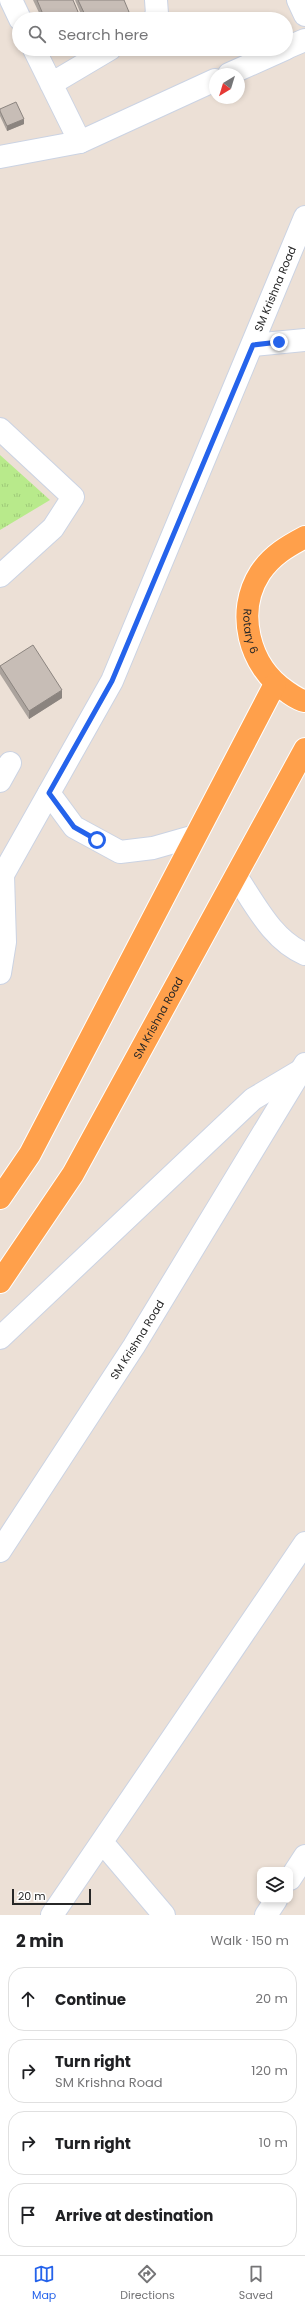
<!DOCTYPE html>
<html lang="en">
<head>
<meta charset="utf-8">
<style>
  :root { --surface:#fff; --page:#f2f2f2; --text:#202124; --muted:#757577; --line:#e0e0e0; --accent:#2563eb }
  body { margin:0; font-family:Poppins,sans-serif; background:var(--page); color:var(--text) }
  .controls { position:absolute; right:12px; bottom:12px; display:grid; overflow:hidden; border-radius:8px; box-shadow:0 2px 6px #0003 }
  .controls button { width:36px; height:36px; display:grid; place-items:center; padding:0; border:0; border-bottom:1px solid var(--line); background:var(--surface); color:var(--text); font:20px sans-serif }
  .compass { position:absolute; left:209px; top:68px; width:36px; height:36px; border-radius:50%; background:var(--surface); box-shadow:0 2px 6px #0003; rotate:218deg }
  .scale { position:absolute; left:12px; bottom:10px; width:79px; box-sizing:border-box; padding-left:4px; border:2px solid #272727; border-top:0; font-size:11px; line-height:14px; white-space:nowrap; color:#272727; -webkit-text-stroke:3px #fff; paint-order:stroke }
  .stop { position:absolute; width:12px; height:12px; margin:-9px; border:3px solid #2563eb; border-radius:50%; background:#fff }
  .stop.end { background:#2563eb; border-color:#fff; box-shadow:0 1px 4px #0008 }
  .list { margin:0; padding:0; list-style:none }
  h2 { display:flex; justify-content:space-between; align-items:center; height:52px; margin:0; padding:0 16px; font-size:17px }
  h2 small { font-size:13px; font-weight:400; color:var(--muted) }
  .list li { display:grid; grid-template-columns:26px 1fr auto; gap:12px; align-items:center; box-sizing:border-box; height:64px; margin:0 8px 8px; padding:0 8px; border:1px solid var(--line); border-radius:16px }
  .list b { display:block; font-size:15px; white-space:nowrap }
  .list p { margin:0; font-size:13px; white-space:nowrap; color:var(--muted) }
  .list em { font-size:13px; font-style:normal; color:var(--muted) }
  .icon { flex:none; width:22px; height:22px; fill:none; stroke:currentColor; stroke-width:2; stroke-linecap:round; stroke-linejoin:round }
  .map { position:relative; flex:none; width:305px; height:1915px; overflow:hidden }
  .search { position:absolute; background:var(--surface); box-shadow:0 2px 6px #0003; left:12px; right:12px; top:12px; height:44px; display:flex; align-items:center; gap:10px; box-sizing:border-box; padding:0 14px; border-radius:22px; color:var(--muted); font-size:15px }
  .sheet { height:340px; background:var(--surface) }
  nav { display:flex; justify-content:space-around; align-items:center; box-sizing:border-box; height:56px; border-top:1px solid var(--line); background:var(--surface); font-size:11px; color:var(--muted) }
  nav a { display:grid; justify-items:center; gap:2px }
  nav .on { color:var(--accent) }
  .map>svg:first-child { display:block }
  .grass { fill:url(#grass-tufts) }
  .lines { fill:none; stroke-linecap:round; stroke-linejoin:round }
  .minor-casing { stroke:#cbd3e3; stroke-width:24 }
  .tertiary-casing { stroke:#cbd3e3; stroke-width:24 }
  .trunk-casing { stroke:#fff; stroke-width:24 }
  .minor { stroke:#fff; stroke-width:22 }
  .tertiary { stroke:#fff; stroke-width:22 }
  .trunk { stroke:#ffa04b; stroke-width:22 }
  .wall { fill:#aba39d }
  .shaded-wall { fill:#8b847f }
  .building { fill:#c7bdb6; stroke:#8b847f }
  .route { stroke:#2563eb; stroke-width:5 }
  .labels { text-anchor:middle; stroke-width:4; stroke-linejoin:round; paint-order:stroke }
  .street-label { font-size:11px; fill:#272727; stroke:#fff }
</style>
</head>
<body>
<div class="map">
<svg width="305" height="1915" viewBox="0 0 305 1915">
  <defs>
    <pattern id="grass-tufts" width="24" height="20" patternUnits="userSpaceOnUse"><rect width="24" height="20" fill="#b8ea8b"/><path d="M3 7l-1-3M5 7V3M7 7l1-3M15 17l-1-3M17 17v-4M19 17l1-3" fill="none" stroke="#9ec978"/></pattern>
  </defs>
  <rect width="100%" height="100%" fill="#ece0d6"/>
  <!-- grass -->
  <path class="grass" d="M 0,455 L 50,500 L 0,530 Z"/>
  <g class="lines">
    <defs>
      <path id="minor" d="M 11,0 L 20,19
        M 298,0 L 305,15
        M 154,19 L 157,14 L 156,0
        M 34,49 L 80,142
        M 51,84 L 110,49
        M 0,429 L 73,497 L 53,528 L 0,576
        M 0,781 L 10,763
        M 102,1842 L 164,1915
        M 290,1879 L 305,1856
        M 52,1915 L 305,1543
        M 266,1915 L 276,1900"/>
      <g id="tertiary">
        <path d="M 286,48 L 305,40"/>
        <path d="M 229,74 L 285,49"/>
        <path d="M 0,157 L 80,142 L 215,80"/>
        <path d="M 253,345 L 305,340"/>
        <path d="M 49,793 L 74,827 L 120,852 L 153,848 L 195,836"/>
        <path d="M 236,876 C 255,904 272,940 305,954"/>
        <path id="s1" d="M 0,880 L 112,681 L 305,217"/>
        <path d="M 0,973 L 5,942 L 3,875"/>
        <path d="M 0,1338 L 253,1099 L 300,1071"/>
        <path id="s2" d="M 0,1551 L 134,1346 L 305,1064"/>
      </g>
      <g id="trunk">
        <path id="s3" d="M 305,537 C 288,546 272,555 260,573 C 235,612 249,666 286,691 C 292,695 298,700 305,701"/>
        <path d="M 0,1198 L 30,1154 L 275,684"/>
        <path id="s4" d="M 0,1282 L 73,1174 L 305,749"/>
      </g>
    </defs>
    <!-- minor casing -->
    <use href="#minor" class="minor-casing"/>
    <!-- tertiary casing -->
    <use href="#tertiary" class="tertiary-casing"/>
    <!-- trunk casing -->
    <use href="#trunk" class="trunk-casing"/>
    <!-- minor -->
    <use href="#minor" class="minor"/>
    <!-- tertiary -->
    <use href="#tertiary" class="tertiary"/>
    <!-- trunk -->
    <use href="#trunk" class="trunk"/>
  </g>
  <!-- wall -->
  <path class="wall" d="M 33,0 L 73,0 L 81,19 L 42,19 Z
    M 75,0 L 124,0 L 129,19 L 83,19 Z
    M 0,109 L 24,124 L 7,131 L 0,116 Z
    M 0,666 L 62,698 L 29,719 L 0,674 Z"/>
  <!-- shaded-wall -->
  <path class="shaded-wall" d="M 129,12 L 129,19 L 114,19 Z
    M 24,119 L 24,124 L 7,131 L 7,126 Z
    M 62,690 L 62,698 L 29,719 L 29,711 Z"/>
  <!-- building -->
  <path class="building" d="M 37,0 L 73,0 L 81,19 L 45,19 Z
    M 78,0 L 124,0 L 129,12 L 114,19 L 87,19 Z
    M 16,102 L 24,119 L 7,126 L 0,111 L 0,109 Z
    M 33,645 L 62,690 L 29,711 L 0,666 Z"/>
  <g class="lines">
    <!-- route -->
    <path class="route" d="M 97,840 L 74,827 L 49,793 L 112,681 L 253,345 L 279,342"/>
  </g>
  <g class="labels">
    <!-- street labels -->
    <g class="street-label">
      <text dy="4" stroke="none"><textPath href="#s1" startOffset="653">SM Krishna Road</textPath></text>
      <text dy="4" stroke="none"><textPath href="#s3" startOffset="119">Rotary 6</textPath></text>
      <text dy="4" stroke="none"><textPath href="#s4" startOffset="308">SM Krishna Road</textPath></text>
      <text dy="4" stroke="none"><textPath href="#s2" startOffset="252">SM Krishna Road</textPath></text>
    </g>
  </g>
</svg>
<div class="controls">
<button><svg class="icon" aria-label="layers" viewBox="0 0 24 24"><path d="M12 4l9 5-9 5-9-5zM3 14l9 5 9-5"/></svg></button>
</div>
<svg class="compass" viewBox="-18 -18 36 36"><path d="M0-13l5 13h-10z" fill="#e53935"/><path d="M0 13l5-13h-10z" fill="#757577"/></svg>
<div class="scale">20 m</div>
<div class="stop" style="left:97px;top:840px"></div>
<div class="stop end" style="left:279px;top:342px"></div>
<div class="search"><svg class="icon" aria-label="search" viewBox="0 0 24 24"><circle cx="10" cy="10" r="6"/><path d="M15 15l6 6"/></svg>Search here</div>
</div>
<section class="sheet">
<h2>2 min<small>Walk · 150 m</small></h2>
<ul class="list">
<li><svg class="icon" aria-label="ahead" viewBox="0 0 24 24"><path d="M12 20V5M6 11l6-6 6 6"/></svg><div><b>Continue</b></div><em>20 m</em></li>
<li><svg class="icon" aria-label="right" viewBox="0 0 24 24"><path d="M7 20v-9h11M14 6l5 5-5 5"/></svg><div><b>Turn right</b><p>SM Krishna Road</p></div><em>120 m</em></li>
<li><svg class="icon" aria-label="right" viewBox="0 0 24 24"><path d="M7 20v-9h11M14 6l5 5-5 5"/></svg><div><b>Turn right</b></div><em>10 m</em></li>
<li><svg class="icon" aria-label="arrive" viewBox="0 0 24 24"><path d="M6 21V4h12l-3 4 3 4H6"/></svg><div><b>Arrive at destination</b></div></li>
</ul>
</section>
<nav>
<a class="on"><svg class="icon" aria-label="map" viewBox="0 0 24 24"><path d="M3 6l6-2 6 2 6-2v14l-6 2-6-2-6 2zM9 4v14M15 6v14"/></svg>Map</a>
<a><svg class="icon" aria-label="directions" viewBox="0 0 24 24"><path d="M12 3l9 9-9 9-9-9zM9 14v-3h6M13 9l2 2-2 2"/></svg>Directions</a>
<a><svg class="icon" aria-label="saved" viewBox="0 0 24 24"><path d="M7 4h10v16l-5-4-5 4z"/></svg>Saved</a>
</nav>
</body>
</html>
